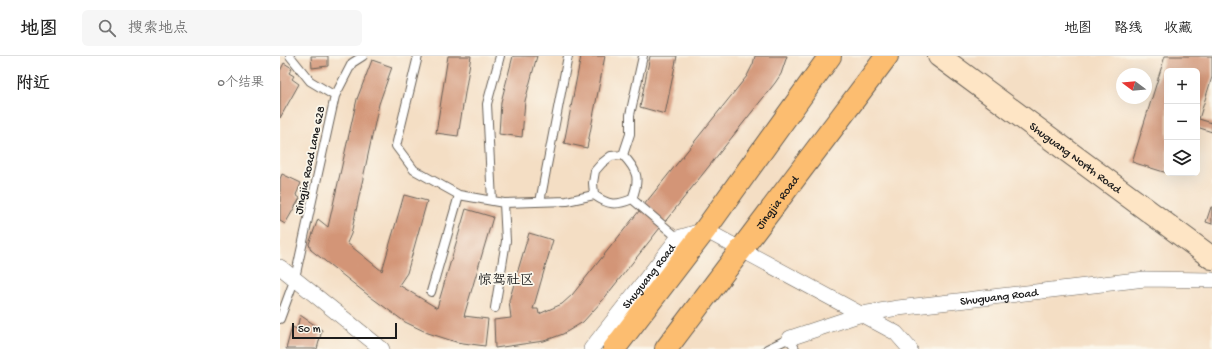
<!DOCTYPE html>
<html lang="zh">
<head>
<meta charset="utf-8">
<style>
  :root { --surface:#fff; --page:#f6f6f6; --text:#222; --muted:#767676; --line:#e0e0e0 }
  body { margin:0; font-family:"Gochi Hand","LXGW WenKai TC",sans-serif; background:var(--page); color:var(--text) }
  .controls { position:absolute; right:12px; top:12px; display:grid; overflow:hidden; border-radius:6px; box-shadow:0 4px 16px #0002 }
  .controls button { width:36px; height:36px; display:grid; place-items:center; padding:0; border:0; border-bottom:1px solid var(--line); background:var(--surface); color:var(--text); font:20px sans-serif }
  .compass { position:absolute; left:836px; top:12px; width:36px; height:36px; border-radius:50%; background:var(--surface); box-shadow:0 4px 16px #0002; rotate:286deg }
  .scale { position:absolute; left:12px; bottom:10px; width:105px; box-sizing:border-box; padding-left:4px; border:2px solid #1c1c1c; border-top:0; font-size:11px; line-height:14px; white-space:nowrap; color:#1c1c1c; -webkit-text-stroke:3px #fbf7ec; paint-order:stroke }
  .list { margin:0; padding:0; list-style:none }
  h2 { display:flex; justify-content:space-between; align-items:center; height:52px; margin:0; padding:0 16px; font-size:17px }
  h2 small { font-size:13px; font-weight:400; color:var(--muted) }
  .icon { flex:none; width:22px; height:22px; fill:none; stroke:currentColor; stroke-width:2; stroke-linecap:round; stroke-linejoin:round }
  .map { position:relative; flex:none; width:932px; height:293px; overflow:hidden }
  header { display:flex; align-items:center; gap:24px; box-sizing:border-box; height:56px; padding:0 20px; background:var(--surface); border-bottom:1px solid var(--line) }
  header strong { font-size:19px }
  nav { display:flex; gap:22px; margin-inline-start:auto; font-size:14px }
  .search { width:280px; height:36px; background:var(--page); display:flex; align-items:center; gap:10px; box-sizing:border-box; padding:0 14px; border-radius:6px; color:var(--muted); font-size:15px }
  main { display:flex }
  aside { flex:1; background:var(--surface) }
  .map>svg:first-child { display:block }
  .building { fill:#d39577 }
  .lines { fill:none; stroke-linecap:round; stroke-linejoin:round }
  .service-casing { stroke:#686057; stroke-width:10 }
  .minor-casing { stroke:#686057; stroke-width:16 }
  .secondary-casing { stroke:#686057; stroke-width:24 }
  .primary-casing { stroke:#686057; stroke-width:24 }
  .service { stroke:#fff; stroke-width:8 }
  .minor { stroke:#fff; stroke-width:15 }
  .secondary { stroke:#fee5c5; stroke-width:22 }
  .primary { stroke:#fcbd6f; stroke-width:22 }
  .labels { text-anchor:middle; stroke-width:3.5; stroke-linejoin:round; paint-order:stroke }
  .street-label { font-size:12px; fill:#1c1c1c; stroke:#fbf7ec }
  .quarter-label { font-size:14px; fill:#1c1c1c; stroke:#fbf7ec }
</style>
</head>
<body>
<header>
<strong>地图</strong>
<div class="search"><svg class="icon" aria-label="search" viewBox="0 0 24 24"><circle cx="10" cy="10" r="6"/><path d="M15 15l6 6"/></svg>搜索地点</div>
<nav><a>地图</a><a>路线</a><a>收藏</a></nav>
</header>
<main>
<aside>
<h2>附近<small>0个结果</small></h2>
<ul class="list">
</ul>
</aside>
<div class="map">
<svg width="932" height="293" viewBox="0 0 932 293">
  <rect width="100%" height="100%" fill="#fbf7ec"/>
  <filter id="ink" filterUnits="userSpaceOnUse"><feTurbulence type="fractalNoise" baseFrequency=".025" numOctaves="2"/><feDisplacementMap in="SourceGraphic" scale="8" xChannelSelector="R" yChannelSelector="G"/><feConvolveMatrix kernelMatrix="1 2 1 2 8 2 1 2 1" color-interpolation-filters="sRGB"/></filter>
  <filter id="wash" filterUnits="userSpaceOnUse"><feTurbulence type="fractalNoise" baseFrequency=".012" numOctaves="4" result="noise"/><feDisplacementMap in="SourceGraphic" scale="16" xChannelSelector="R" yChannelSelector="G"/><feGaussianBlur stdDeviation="0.9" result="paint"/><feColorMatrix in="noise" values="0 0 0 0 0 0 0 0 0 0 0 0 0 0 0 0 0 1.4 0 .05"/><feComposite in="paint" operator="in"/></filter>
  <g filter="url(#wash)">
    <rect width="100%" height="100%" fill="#f4dec4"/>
    <g id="blocks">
      <!-- building -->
      <path class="building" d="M 31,0 L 48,0 L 48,10 L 32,12 Z
        M 168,0 L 191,0 L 178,80 L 156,77 Z
        M 233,0 L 257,0 L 245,45 L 242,81 L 219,78 L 221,46 Z
        M 301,0 L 325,0 L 307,92 L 284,87 Z
        M 370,0 L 397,0 L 385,58 L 360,51 Z
        M 475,0 L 507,0 L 501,18 L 495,27 L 322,245 L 303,266 L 283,278 L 264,285 L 215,292 L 214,264 L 231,262 L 229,245 L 249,177 L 273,184 L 253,253 L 258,253 L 259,258 L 282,248 L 292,239 L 467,20 L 473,8 Z
        M 885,0 L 932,0 L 932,21 L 919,63 L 932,67 L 932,76 L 917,71 L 917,15 L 887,15 L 887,117 L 852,106 Z
        M 92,4 L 112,11 L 99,48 L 71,178 L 67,187 L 102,215 L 124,139 L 147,145 L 127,217 L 119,229 L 157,252 L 186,153 L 213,161 L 184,260 L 208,263 L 205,290 L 176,286 L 148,277 L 125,266 L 88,239 L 31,194 L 29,188 L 38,163 L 48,171 L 77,43 Z
        M 4,7 L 12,12 L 9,17 L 14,20 L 12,23 L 19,28 L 0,62 L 0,15 Z
        M 2,118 L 21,127 L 16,139 L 20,142 L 5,168 L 0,165 L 0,123 Z
        M 931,151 L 932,151 L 932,168 L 926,166 Z
        M 20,259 L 42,274 L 37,293 L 6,293 L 12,271 L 17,273 Z"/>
    </g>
  </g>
  <g filter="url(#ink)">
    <use href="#blocks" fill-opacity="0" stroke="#686057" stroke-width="1"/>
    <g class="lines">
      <defs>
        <path id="service" d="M 10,0 L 30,25 L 55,40
          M 138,0 L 116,90 L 134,114 L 179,139 L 224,147 L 287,145 L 314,139
          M 343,99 L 331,100 L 322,107 L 315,115 L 313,127 L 314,139 C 328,149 336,150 352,143 C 360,123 358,115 343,99 L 350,78 L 350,59 L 363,0
          M 352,143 L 398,182
          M 212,145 L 207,48 L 220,0
          M 260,146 L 288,0
          M 151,236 L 179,139
          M 215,252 L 226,185 L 224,147
          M 0,263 L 15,222 L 55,40 L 72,7 L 83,0
          M 487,293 L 510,282 L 515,293"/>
        <g id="minor">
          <path d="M 0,211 L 102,293"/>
          <path id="s1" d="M 510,282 L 582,258 L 618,252 L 865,223 L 932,224"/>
          <path id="s2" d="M 311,293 L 398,182 L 425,174 L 616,277 L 630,293"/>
        </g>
        <g id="secondary">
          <path id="s3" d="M 659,0 L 932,202"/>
        </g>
        <g id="primary">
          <path d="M 334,293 L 425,174 L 550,0"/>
          <path id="s4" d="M 386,293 L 607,0"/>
        </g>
      </defs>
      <!-- service casing -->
      <use href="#service" class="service-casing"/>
      <!-- minor casing -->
      <use href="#minor" class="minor-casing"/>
      <!-- secondary casing -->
      <use href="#secondary" class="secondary-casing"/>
      <!-- primary casing -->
      <use href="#primary" class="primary-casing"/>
      <!-- service -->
      <use href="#service" class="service"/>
      <!-- minor -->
      <use href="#minor" class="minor"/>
      <!-- secondary -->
      <use href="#secondary" class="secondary"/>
      <!-- primary -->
      <use href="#primary" class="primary"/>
    </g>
  </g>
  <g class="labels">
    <!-- street labels -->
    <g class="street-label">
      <text dy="4" stroke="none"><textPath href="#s3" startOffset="170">Shuguang North Road</textPath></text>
      <text transform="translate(29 104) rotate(-78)" y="4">Jingjia Road Lane 628</text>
      <text dy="4" stroke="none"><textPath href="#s4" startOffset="184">Jingjia Road</textPath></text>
      <text dy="4" stroke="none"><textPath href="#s2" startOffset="93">Shuguang Road</textPath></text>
      <text dy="4" stroke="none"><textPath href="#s1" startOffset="214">Shuguang Road</textPath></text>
    </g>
    <!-- quarter labels -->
    <g class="quarter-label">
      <text x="226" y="228">惊驾社区</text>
    </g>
  </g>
</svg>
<div class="controls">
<button>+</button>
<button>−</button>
<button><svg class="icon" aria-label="layers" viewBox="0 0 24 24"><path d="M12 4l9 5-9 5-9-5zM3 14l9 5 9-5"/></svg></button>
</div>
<svg class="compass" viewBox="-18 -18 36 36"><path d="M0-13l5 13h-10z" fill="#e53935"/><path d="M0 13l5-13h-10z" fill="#767676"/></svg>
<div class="scale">50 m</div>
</div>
</main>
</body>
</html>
